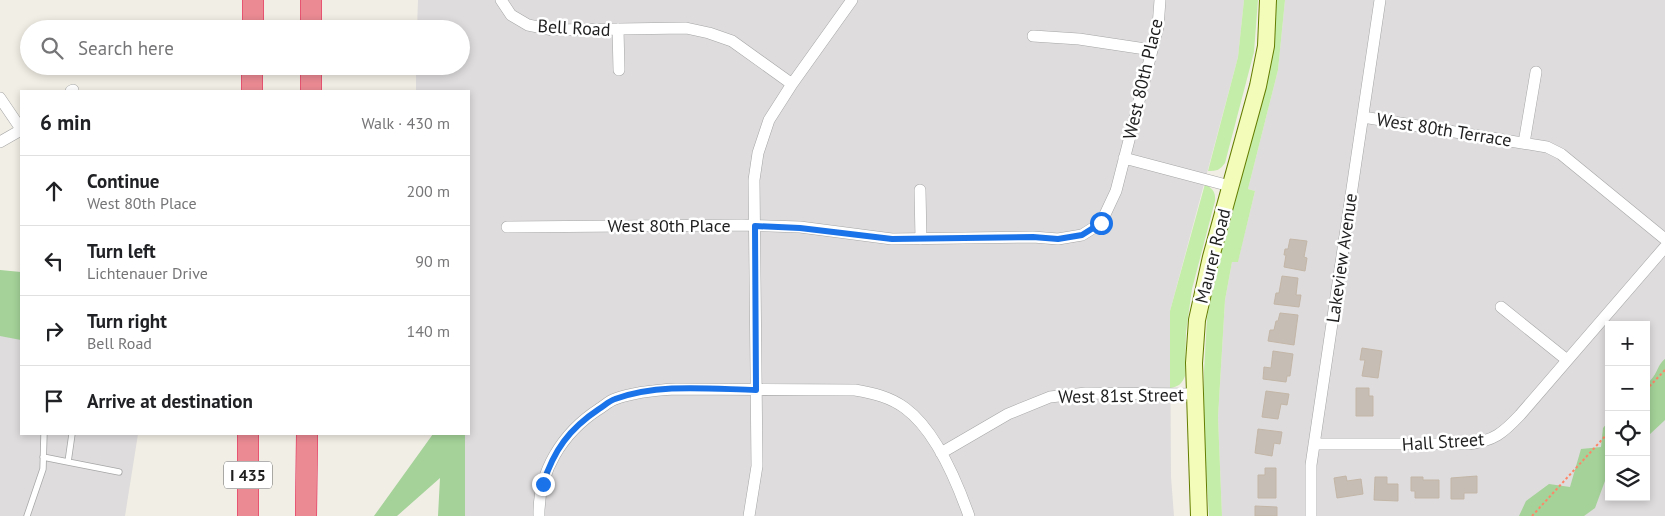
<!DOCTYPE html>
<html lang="en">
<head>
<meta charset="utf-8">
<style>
  :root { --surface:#fff; --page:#f6f6f6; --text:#202124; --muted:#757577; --line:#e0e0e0 }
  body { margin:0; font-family:"PT Sans",sans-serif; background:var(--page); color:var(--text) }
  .controls { position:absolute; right:15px; bottom:15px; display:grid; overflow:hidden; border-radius:0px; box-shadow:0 2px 8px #0003 }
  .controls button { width:45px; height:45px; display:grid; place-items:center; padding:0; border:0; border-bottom:1px solid var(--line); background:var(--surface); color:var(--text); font:25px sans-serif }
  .stop { position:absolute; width:15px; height:15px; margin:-11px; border:4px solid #1a73e8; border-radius:50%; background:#fff }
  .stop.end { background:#1a73e8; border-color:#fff; box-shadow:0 1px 5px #0008 }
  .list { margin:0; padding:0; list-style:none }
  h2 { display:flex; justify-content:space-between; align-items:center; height:65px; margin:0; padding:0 20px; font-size:21px }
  h2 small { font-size:16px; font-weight:400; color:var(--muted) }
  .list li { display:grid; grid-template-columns:32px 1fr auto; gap:15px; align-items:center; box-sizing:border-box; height:70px; padding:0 20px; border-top:1px solid var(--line) }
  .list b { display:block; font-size:19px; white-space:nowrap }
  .list p { margin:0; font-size:16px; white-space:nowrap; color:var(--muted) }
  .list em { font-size:16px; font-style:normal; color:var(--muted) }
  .icon { flex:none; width:28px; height:28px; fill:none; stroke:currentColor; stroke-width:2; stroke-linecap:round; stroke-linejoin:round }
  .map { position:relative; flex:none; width:1665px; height:516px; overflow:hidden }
  .search { position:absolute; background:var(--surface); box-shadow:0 2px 8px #0003; left:20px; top:20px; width:450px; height:55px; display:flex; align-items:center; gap:12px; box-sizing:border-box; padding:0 18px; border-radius:28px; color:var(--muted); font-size:19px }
  .panel { position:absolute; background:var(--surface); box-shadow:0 2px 8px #0003; left:20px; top:90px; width:450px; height:345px; border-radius:0px }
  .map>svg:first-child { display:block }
  .residential { fill:#dedcdc; fill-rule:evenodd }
  .grass { fill:#c4eda9 }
  .forest { fill:#a4d298 }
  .building { fill:#c6bdb4; stroke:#c3b6a7 }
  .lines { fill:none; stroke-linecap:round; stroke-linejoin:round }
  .lane-casing { stroke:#a6a6a6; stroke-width:7 }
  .street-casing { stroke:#a6a6a6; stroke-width:12 }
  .secondary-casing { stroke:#647d00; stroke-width:18 }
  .highway-casing { stroke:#e31e50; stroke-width:22 }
  .path { stroke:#ff8568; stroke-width:2; stroke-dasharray:2.5 2.5; stroke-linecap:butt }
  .lane { stroke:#fff; stroke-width:5.5 }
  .street { stroke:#fff; stroke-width:11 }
  .secondary { stroke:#f3fcb8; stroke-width:16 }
  .highway { stroke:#eb8a93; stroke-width:21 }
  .route { stroke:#1a73e8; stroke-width:6 }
  .labels { text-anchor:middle; stroke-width:5; stroke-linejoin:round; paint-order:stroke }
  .shield { fill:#fff; stroke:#626262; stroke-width:1 }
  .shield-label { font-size:16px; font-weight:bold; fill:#1f1f1f }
  .street-label { font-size:18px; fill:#1f1f1f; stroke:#fff }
</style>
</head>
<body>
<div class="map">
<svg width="1665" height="516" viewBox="0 0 1665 516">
  <rect width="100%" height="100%" fill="#f1eee5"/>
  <!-- residential -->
  <path class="residential" d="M 418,0 L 1244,0 L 1238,57 L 1170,311 L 1171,477 L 1174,516 L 461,516 L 462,434 L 469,434 L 469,91 L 416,91 L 416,66 L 461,66 L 461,29 L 417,29 Z
    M 1285,0 L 1665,0 L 1665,516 L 1222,516 L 1218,417 L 1225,300 L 1232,262 L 1238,261 L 1255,191 L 1248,189 L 1278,70 ZM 1609,325 L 1646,325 L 1646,497 L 1609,497 Z
    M 21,319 L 21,434 L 138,434 L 125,516 L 0,516 L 0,320 Z"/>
  <!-- grass -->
  <path class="grass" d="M 1244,0 L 1258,0 L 1254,52 L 1225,163 C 1220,170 1217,171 1208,171 L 1238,57 Z
    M 1276,0 L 1285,0 L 1278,70 L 1248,189 L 1255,191 L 1238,262 L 1232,262 L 1225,300 L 1218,417 L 1222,516 L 1209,516 L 1204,438 L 1204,372 L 1207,318 L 1216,269 L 1273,43 Z
    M 1205,184 C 1212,188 1216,192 1215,201 L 1192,289 L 1186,332 L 1185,376 C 1182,384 1178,387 1170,388 L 1170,311 Z"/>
  <!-- forest -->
  <path class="forest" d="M 0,270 L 21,272 L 21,340 L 0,336 Z
    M 1665,359 L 1665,420 L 1648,436 L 1646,435 L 1646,384 C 1658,376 1656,366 1665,359 Z
    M 1609,421 L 1609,470 L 1595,508 L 1584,516 L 1519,516 L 1526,501 L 1549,484 L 1570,487 L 1581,449 L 1601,447 L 1603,428 Z
    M 433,434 L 465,434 L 465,516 L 438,516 L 440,478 L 397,516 L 374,516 Z"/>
  <!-- building -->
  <path class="building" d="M 1290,239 L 1307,241 L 1304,257 L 1307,258 L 1305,271 L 1284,267 L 1286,255 L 1284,255 L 1285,249 L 1288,249 Z
    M 1282,276 L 1298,278 L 1296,295 L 1301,295 L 1299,307 L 1274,304 L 1276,293 L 1279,293 Z
    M 1280,313 L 1298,315 L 1294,345 L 1268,341 L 1270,330 L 1274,330 L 1276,321 L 1278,321 Z
    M 1362,348 L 1382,351 L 1378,378 L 1362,376 L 1365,360 L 1360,360 Z
    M 1273,351 L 1293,354 L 1290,376 L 1287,376 L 1286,382 L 1263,379 L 1264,367 L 1271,368 Z
    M 1356,388 L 1369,388 L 1369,396 L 1373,396 L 1373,416 L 1356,416 Z
    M 1266,391 L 1289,394 L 1287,405 L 1281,404 L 1278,419 L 1262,417 Z
    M 1258,429 L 1282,432 L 1280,444 L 1274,443 L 1272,456 L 1255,453 Z
    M 1265,468 L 1276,468 L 1276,498 L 1258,498 L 1258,475 L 1265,475 Z
    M 1346,476 L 1347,481 L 1361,479 L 1363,494 L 1337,498 L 1334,478 Z
    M 1477,476 L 1477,493 L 1464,493 L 1464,499 L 1451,499 L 1451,478 Z
    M 1375,477 L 1387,477 L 1387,484 L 1398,484 L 1398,501 L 1374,500 Z
    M 1411,477 L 1423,477 L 1423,480 L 1439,480 L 1439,498 L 1415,498 L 1415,491 L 1411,491 Z
    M 1255,506 L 1277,507 L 1277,516 L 1255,516 Z"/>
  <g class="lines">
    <defs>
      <path id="lane" d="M 43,457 L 68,462 L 72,434
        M 68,462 L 119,472
        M 27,516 L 43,469 L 44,434"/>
      <path id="street" d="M 501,0 L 511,15 L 528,25 L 553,30 L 686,28 L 709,33 L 732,41 L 792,84
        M 618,29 L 619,70
        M 1033,36 L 1079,39 L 1152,50
        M 71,91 L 73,90
        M 0,98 L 21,129
        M 1363,117 L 1547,147 L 1561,154 L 1665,239
        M 0,142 L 21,130
        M 1524,143 L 1536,72
        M 1124,158 L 1230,186
        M 920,190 L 921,239
        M 507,227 L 742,225 L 800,227 L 892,239 L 1033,237 L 1058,239 L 1082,235 L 1101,223 L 1116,191 L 1158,27 L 1160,0
        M 1501,307 L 1567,360
        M 1314,444 L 1468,444 C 1494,441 1503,433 1520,415 L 1665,247
        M 941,453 L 1008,414 L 1050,397 L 1086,393 L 1195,394
        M 539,516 C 538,472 562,433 599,409 C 604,406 609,401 615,399 C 634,392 656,390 676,389 L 855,390 C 873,393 890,397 905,408 C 935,430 957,482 969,516
        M 749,516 L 757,466 L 754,180 L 758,153 L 769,120 L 792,84 L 852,0
        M 1311,516 L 1311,465 L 1380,0"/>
      <path id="secondary" d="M 1199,516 L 1194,363 L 1197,320 L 1211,257 L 1258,86 L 1266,46 L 1268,0"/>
      <path id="highway" d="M 253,29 L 253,0
        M 311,29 L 311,0
        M 252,91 L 252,66
        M 311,91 L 311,66
        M 248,516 L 248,434
        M 306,516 L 307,434"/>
    </defs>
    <!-- lane casing -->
    <use href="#lane" class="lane-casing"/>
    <!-- street casing -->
    <use href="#street" class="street-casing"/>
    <!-- secondary casing -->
    <use href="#secondary" class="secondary-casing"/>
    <!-- highway casing -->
    <use href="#highway" class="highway-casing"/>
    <!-- path -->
    <path class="path" d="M 1646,390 L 1665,370
      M 1532,516 L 1609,432"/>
    <!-- lane -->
    <use href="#lane" class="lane"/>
    <!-- street -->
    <use href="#street" class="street"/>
    <!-- secondary -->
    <use href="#secondary" class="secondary"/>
    <!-- highway -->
    <use href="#highway" class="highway"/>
  </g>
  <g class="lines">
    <!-- route -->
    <path class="route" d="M 543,484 C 554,450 569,429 599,409 C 604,406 609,401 615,399 C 659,383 710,389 756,390 L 755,226 L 800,228 L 892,239 L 1033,237 L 1058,239 L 1082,235 L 1101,223"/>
  </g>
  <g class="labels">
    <!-- shield labels -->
    <rect class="shield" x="224" y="461.5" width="48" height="27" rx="4"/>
    <g class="shield-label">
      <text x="248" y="481">I 435</text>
    </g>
    <!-- street labels -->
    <g class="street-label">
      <text transform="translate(574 28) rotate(3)" y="6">Bell Road</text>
      <text transform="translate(1143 79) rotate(-77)" y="6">West 80th Place</text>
      <text transform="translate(1444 130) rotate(9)" y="6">West 80th Terrace</text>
      <text x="669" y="232">West 80th Place</text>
      <text transform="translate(1213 256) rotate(-76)" y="6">Maurer Road</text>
      <text transform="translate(1342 258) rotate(-82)" y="6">Lakeview Avenue</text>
      <text transform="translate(1121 396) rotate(-1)" y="6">West 81st Street</text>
      <text transform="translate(1443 442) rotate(-4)" y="6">Hall Street</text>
    </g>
  </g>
</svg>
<div class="controls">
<button>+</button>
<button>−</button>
<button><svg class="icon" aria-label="locate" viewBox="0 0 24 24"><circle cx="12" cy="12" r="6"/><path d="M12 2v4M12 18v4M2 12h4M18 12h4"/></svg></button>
<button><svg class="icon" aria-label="layers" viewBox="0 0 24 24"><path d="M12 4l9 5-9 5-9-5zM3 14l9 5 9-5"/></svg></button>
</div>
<div class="stop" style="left:1101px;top:223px"></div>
<div class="stop end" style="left:543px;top:484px"></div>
<div class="search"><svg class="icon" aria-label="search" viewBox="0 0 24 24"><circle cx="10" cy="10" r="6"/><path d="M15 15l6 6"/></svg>Search here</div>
<section class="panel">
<h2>6 min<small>Walk · 430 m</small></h2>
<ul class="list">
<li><svg class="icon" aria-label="ahead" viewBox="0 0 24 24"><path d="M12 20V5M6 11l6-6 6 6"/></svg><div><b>Continue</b><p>West 80th Place</p></div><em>200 m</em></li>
<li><svg class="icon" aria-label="left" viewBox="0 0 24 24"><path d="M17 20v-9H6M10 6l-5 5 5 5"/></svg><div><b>Turn left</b><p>Lichtenauer Drive</p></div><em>90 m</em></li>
<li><svg class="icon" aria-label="right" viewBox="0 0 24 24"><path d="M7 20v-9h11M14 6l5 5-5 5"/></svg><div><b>Turn right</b><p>Bell Road</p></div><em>140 m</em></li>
<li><svg class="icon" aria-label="arrive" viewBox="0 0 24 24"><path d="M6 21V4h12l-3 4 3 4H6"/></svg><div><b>Arrive at destination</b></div></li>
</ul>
</section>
</div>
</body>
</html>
